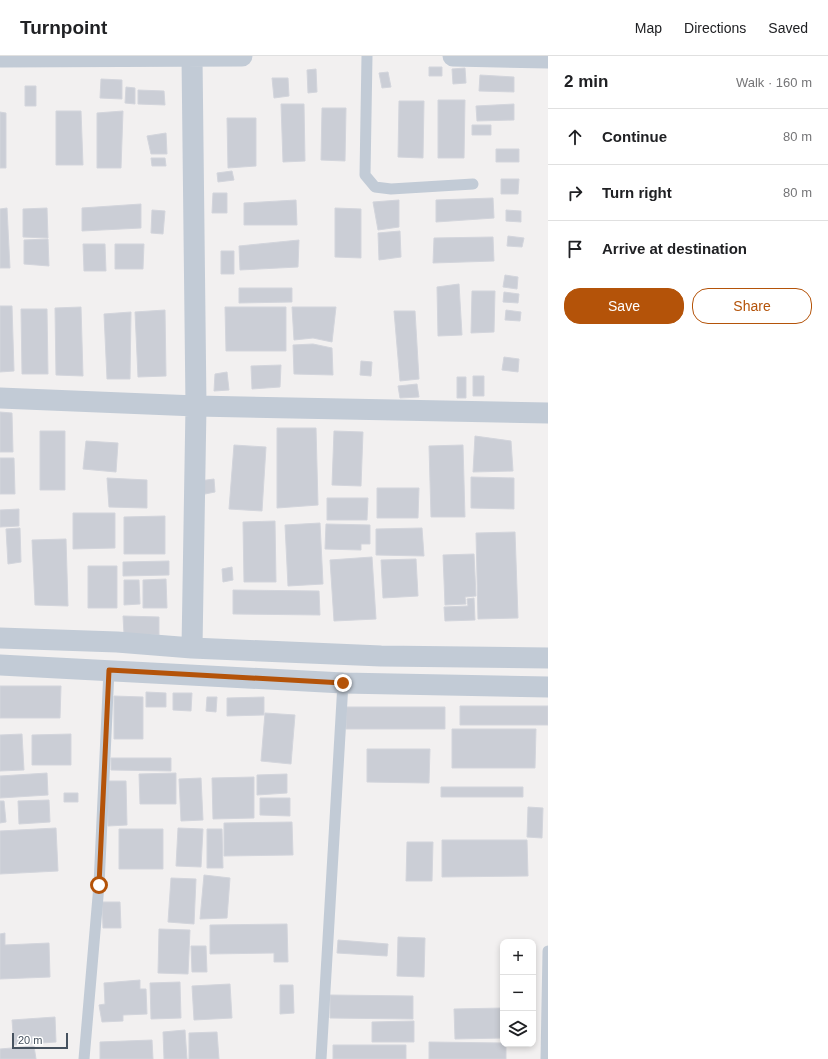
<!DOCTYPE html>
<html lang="en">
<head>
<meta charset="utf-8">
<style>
  :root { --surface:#fff; --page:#f6f6f6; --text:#202124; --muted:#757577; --line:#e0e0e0; --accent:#b45309 }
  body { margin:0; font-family:Helvetica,sans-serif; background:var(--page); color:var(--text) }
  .controls { position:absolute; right:12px; bottom:12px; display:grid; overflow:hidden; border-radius:8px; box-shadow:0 2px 6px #0003 }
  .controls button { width:36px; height:36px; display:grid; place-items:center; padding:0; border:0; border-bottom:1px solid var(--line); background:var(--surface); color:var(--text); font:20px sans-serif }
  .scale { position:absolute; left:12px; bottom:10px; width:56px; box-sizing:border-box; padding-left:4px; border:2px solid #46525f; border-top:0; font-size:11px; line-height:14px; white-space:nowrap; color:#46525f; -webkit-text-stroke:3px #fff; paint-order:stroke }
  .stop { position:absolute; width:12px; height:12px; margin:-9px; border:3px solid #b45309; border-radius:50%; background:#fff }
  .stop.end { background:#b45309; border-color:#fff; box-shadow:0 1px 4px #0008 }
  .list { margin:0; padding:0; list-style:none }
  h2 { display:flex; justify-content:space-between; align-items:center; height:52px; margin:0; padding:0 16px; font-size:17px }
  h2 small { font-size:13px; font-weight:400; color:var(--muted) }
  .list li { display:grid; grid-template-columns:26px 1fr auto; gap:12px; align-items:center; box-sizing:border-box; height:56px; padding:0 16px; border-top:1px solid var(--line) }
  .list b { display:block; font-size:15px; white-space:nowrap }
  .list em { font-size:13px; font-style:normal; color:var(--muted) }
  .actions { display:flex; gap:8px; padding:12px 16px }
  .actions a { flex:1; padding:9px 0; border:1px solid var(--accent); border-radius:16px; text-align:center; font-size:14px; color:var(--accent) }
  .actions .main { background:var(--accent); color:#fff }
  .icon { flex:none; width:22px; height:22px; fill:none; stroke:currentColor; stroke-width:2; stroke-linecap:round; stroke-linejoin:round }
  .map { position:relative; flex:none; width:548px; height:1003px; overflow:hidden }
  header { display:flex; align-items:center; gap:24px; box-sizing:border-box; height:56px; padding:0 20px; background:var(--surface); border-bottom:1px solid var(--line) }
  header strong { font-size:19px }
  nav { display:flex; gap:22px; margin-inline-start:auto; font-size:14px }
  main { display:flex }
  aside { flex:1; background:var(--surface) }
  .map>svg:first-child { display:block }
  .building { fill:#cbced6; stroke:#d3d5dc }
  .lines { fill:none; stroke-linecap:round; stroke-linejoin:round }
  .service { stroke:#c2cbd6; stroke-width:11 }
  .minor { stroke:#c2cbd6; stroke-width:21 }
  .route { stroke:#b45309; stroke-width:5 }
</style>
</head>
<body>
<header>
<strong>Turnpoint</strong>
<nav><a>Map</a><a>Directions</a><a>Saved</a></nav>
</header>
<main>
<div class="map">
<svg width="548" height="1003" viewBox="0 0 548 1003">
  <rect width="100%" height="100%" fill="#f2f0f0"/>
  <!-- building -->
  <path class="building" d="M 429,11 L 442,11 L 442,20 L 429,20 Z
    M 465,12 L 466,27 L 453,28 L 452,13 Z
    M 316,13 L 317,36 L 308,37 L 307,14 Z
    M 388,16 L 391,31 L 382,32 L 379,17 Z
    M 480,19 L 514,21 L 514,36 L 479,35 Z
    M 272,22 L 288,22 L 289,40 L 274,42 Z
    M 101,23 L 122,24 L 122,43 L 100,42 Z
    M 25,30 L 36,30 L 36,50 L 25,50 Z
    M 126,31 L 135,32 L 135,48 L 125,47 Z
    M 138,34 L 164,35 L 165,49 L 138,48 Z
    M 438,44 L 465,44 L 464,102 L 438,102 Z
    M 399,45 L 424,45 L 423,102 L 398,101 Z
    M 281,48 L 304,48 L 305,105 L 283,106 Z
    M 514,48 L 514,64 L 477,65 L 476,50 Z
    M 322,52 L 346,52 L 345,105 L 321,104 Z
    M 56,55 L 81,55 L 83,109 L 56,109 Z
    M 123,55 L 121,112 L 97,112 L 97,57 Z
    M 0,56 L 6,57 L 6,112 L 0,112 Z
    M 227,62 L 256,62 L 256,110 L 228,112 Z
    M 472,69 L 491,69 L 491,79 L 472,79 Z
    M 166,77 L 167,98 L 151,98 L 147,80 Z
    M 496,93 L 519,93 L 519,106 L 496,106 Z
    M 151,102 L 165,102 L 166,110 L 152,110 Z
    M 232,115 L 234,124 L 218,126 L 217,117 Z
    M 501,123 L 519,123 L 518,138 L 501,138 Z
    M 213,137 L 227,137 L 227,157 L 212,157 Z
    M 493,142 L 494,162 L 436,166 L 436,144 Z
    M 296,144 L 297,169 L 244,169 L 244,147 Z
    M 399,144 L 399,171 L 378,174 L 373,146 Z
    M 141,148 L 141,172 L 82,175 L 82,152 Z
    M 7,152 L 10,212 L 0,212 L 0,153 Z
    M 47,152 L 48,182 L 23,181 L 23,153 Z
    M 335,152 L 361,153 L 361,202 L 335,201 Z
    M 152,154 L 165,155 L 163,178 L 151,177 Z
    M 506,154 L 521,155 L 521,166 L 506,165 Z
    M 400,175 L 401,201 L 379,204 L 378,177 Z
    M 508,180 L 524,182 L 522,191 L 507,190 Z
    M 493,181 L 494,205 L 433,207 L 434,182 Z
    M 48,183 L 49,210 L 24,208 L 24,184 Z
    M 299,184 L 298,211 L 240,214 L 239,190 Z
    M 83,188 L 105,188 L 106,215 L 84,215 Z
    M 115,188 L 144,188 L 143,213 L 115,213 Z
    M 221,195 L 234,195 L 234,218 L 221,218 Z
    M 505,219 L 518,221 L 517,233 L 503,231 Z
    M 459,228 L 462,279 L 438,280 L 437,231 Z
    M 239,232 L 292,232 L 292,246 L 239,247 Z
    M 472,235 L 495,235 L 494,276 L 471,277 Z
    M 504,236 L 519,238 L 518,247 L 503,246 Z
    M 0,250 L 12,250 L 14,315 L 0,316 Z
    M 81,251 L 83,320 L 56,319 L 55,252 Z
    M 225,251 L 286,251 L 286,295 L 226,295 Z
    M 292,251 L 336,251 L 332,286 L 313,282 L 294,284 Z
    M 21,253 L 47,253 L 48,318 L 22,318 Z
    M 165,254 L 166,320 L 138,321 L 135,256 Z
    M 506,254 L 521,256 L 520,265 L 505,264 Z
    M 394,255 L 415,255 L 419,323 L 400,325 Z
    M 131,256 L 130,323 L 107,323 L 104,258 Z
    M 313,288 L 332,292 L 333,319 L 294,318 L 293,289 Z
    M 504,301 L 519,303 L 518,316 L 502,314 Z
    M 361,305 L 372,306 L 371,320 L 360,319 Z
    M 281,309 L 280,331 L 252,333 L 251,310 Z
    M 227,316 L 229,334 L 214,335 L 215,318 Z
    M 473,320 L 484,320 L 484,340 L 473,340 Z
    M 457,321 L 466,321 L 466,342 L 457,342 Z
    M 417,328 L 419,341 L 400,342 L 398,330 Z
    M 0,356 L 12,357 L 13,396 L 0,396 Z
    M 277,372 L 316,372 L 318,449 L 277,452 Z
    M 40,375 L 65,375 L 65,434 L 40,434 Z
    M 334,375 L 363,376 L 361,430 L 332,429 Z
    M 475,380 L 511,385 L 513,415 L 473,416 Z
    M 86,385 L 118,387 L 116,416 L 83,413 Z
    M 234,389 L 266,391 L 262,455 L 229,453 Z
    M 463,389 L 465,461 L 431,461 L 429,390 Z
    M 0,402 L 14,402 L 15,438 L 0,438 Z
    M 471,421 L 514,422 L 514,453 L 471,452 Z
    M 107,422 L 147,424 L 147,452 L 109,451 Z
    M 214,423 L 215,436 L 200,439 L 199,425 Z
    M 377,432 L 419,432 L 418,462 L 377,462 Z
    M 327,442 L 368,442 L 367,464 L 327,464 Z
    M 19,453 L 19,470 L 0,471 L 0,454 Z
    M 73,457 L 115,457 L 115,492 L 73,493 Z
    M 165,460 L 165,498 L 124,498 L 124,461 Z
    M 275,465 L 276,526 L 244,526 L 243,466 Z
    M 320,467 L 323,528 L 288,530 L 285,469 Z
    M 326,468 L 370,469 L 370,488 L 361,488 L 361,494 L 325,493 Z
    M 20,472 L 21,506 L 8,508 L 6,473 Z
    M 422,472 L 424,500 L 376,499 L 376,473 Z
    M 515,476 L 518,562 L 478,563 L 476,477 Z
    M 66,483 L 68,550 L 35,549 L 32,484 Z
    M 474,498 L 476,540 L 465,541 L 466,548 L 445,549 L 443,499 Z
    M 372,501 L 376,563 L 334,565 L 330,504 Z
    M 416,503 L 418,540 L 383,542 L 381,504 Z
    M 169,505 L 169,519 L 123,520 L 123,506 Z
    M 88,510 L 117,510 L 117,552 L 88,552 Z
    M 232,511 L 233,524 L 223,526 L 222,513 Z
    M 166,523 L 167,552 L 143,552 L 143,524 Z
    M 124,524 L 139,524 L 140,548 L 124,549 Z
    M 233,534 L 319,535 L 320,559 L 233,558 Z
    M 474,542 L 475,564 L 445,565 L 444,551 L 468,550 L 467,543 Z
    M 123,560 L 159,561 L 159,579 L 124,578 Z
    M 0,630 L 61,630 L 60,662 L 0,662 Z
    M 146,636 L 166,637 L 166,651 L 146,651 Z
    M 173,637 L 192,637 L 191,655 L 173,654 Z
    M 114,640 L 143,641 L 143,683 L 114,683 Z
    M 207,641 L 217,641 L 216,656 L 206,655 Z
    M 264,641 L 264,659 L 227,660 L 227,642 Z
    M 460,650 L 548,650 L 548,669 L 460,669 Z
    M 346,651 L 445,651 L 445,673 L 346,673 Z
    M 265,657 L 295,659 L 291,708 L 261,705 Z
    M 452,673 L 536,673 L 535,712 L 452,712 Z
    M 22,678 L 24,714 L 0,715 L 0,679 Z
    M 71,678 L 71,709 L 32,709 L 32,679 Z
    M 367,693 L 430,693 L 429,727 L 367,726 Z
    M 111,702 L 171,702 L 171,715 L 111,714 Z
    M 47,717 L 48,739 L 0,742 L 0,720 Z
    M 176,717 L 176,748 L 140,748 L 139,718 Z
    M 287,718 L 287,737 L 257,739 L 257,719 Z
    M 254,721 L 254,762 L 213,763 L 212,722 Z
    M 201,722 L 203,764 L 181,765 L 179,723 Z
    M 107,725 L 126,725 L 127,769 L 108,770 Z
    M 441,731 L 523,731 L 523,741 L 441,741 Z
    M 64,737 L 78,737 L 78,746 L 64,746 Z
    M 260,742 L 290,742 L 290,760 L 260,759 Z
    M 49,744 L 50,766 L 19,768 L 18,745 Z
    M 0,745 L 4,745 L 6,766 L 0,767 Z
    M 528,751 L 543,752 L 542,782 L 527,781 Z
    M 292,766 L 293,799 L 224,800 L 224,767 Z
    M 56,772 L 58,815 L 0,818 L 0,775 Z
    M 178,772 L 203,773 L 201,811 L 176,810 Z
    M 119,773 L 163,773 L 163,813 L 119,813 Z
    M 207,773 L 222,773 L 223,812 L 207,812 Z
    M 442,784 L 527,784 L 528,820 L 442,821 Z
    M 407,786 L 433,786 L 432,825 L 406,825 Z
    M 204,819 L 230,822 L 227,862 L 200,863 Z
    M 171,822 L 196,823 L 194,868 L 168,866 Z
    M 102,846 L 120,846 L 121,872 L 103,872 Z
    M 287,868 L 288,906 L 274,906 L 274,897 L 210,898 L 210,869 Z
    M 159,873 L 190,874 L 188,918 L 158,917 Z
    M 5,877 L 5,889 L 49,887 L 50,921 L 0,923 L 0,878 Z
    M 398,881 L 425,882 L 424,921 L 397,920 Z
    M 338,884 L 388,888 L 387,900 L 337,897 Z
    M 191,890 L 206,890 L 207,916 L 192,916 Z
    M 140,924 L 140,933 L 146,933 L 147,958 L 123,959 L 123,965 L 102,966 L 99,949 L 105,948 L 104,927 Z
    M 180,926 L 181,962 L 151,963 L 150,927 Z
    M 230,928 L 232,962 L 194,964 L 192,930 Z
    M 280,929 L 293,929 L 294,957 L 280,958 Z
    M 330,939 L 413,940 L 413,963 L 330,962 Z
    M 503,952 L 503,982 L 455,983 L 454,953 Z
    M 55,961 L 56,986 L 14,989 L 12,964 Z
    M 414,965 L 414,986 L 372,986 L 372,966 Z
    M 185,974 L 187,1003 L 164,1003 L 163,976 Z
    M 217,976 L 219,1003 L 189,1003 L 189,977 Z
    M 152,984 L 153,1003 L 100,1003 L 100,986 Z
    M 429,986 L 503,987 L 506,988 L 506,1003 L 429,1003 Z
    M 333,989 L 406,989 L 406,1003 L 333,1003 Z
    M 34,990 L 36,1003 L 0,1003 L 0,993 Z"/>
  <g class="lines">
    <!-- service -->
    <path class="service" d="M 367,0 L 365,119 L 375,131 L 391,133 L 473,128
      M 84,1003 L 99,829 L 109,614
      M 321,1003 L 343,627
      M 546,1003 L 548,895"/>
    <!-- minor -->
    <path class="minor" d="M 453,0 L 548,2
      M 0,1 L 242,0
      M 0,342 L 196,350 L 548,357
      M 0,582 L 117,586 L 192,592 L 381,600 L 548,602
      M 192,592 L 196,350 L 192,1
      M 0,609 L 343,627 L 548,631"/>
  </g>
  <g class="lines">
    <!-- route -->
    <path class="route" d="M 99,829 L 109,614 L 343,627"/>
  </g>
</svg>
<div class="controls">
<button>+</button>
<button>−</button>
<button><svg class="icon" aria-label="layers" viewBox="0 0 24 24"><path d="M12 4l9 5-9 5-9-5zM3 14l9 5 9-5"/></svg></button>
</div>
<div class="scale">20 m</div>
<div class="stop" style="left:99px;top:829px"></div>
<div class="stop end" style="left:343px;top:627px"></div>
</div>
<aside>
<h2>2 min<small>Walk · 160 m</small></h2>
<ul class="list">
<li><svg class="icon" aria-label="ahead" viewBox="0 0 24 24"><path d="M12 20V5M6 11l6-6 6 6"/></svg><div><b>Continue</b></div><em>80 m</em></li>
<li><svg class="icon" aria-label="right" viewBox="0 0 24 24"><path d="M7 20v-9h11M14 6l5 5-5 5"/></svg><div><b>Turn right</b></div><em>80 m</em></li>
<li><svg class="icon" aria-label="arrive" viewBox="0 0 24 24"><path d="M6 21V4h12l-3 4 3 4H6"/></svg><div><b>Arrive at destination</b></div></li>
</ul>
<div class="actions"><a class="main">Save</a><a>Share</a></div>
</aside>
</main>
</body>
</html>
